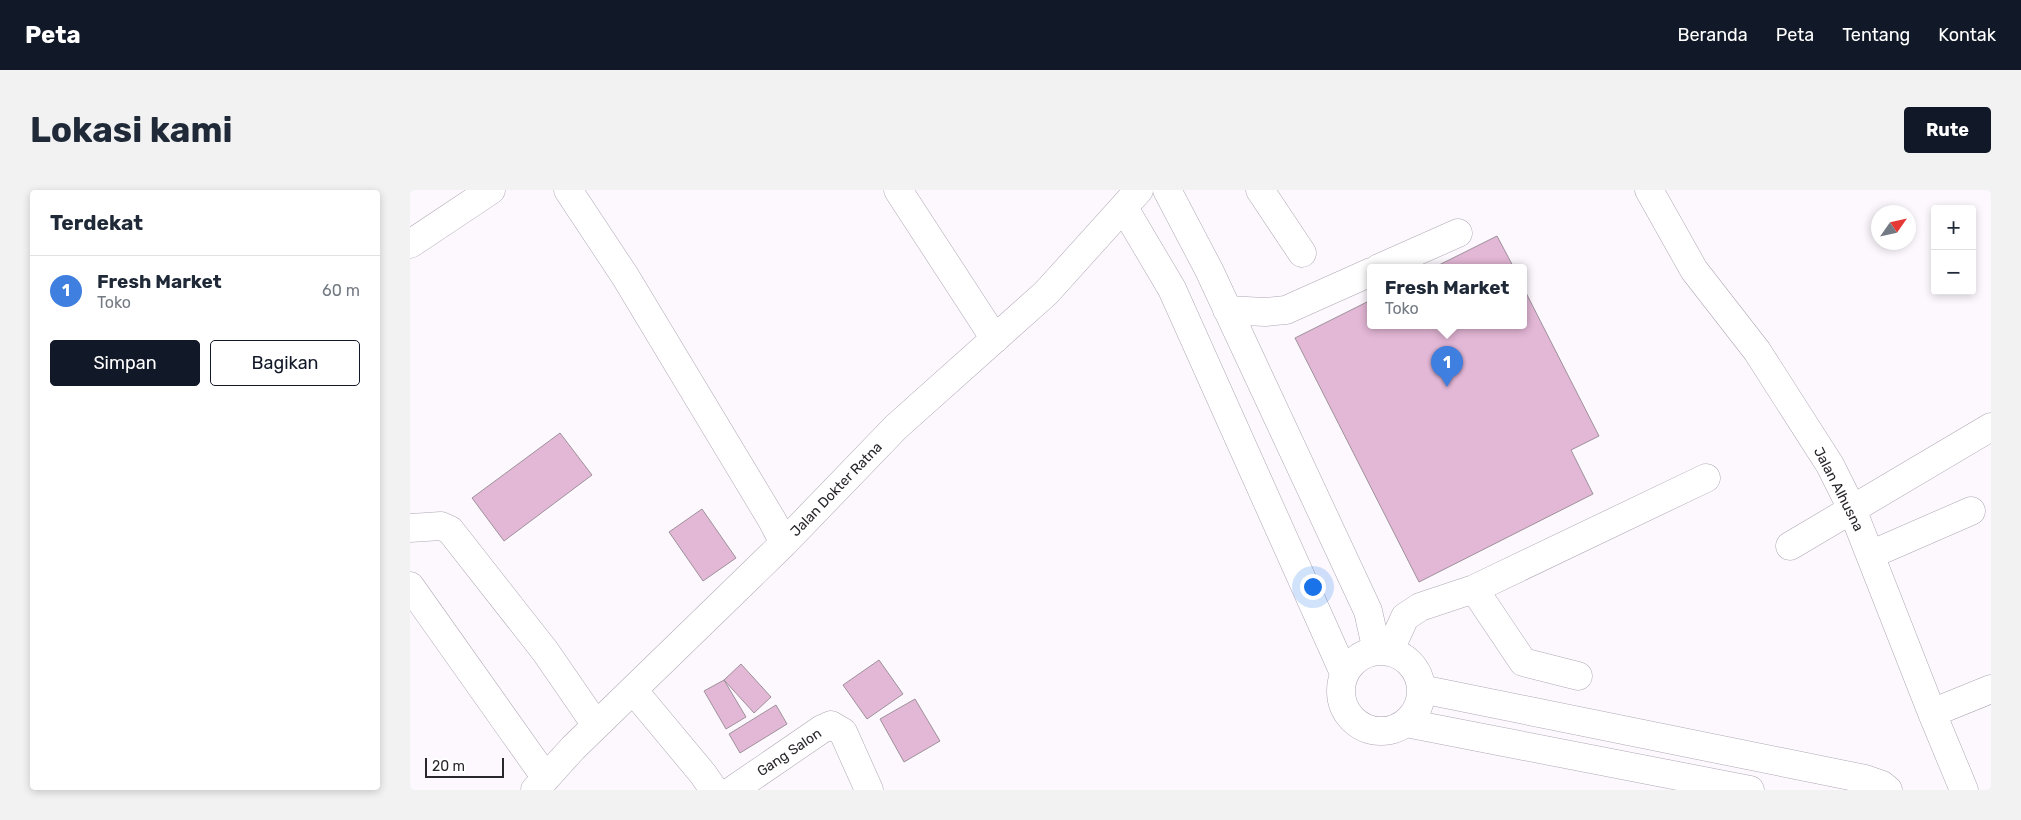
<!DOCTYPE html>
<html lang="id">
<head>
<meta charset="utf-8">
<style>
  :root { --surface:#fff; --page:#f2f2f3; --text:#1f2937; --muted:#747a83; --line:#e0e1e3; --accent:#111827 }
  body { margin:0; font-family:Rubik,sans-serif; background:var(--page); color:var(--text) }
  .controls { position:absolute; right:15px; top:15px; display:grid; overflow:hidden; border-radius:5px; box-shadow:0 2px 8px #0003 }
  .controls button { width:45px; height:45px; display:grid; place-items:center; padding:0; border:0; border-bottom:1px solid var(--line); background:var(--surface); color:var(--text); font:25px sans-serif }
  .compass { position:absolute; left:1461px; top:15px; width:45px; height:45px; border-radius:50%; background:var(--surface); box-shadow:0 2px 8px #0003; rotate:56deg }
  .scale { position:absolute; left:15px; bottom:12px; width:79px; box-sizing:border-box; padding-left:5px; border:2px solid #2a272c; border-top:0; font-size:14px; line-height:18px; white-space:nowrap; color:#2a272c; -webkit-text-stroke:4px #fff; paint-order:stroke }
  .you { position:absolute; left:902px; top:396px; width:18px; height:18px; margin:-12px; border:4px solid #fff; border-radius:50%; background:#1a73e8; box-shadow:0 0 0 8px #1a73e833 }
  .badge { display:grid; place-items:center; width:32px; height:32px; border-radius:50%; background:var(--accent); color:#fff; font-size:16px; font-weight:700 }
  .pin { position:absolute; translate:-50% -41px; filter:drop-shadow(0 1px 2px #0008) }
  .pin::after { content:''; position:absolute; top:26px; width:18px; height:15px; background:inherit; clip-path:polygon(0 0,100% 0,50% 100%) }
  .popup { position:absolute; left:957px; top:74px; width:160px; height:65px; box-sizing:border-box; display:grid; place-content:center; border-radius:5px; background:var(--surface); filter:drop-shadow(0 1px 4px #0005); font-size:16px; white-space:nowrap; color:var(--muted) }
  .popup b { font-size:19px; color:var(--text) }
  .popup::after { content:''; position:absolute; left:50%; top:100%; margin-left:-10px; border:10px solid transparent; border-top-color:var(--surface) }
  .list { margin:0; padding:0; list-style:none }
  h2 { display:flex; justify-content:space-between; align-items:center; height:65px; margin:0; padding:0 20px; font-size:21px }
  h2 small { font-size:16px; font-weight:400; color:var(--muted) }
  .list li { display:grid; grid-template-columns:32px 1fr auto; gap:15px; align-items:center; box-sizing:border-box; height:70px; padding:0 20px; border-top:1px solid var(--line) }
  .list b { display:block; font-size:19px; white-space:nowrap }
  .list p { margin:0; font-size:16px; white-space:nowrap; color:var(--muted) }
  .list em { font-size:16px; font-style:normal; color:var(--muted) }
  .actions { display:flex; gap:10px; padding:15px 20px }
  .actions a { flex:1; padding:11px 0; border:1px solid var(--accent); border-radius:5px; text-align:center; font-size:18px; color:var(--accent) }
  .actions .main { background:var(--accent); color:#fff }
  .map { position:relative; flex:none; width:1581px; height:600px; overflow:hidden; border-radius:5px }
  header { display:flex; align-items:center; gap:30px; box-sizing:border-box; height:70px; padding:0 25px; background:var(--accent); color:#fff }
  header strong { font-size:24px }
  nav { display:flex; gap:28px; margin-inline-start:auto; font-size:18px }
  .intro { display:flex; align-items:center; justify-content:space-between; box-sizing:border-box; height:120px; padding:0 30px }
  h1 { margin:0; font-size:35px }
  .button { padding:12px 22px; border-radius:5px; background:var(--accent); color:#fff; font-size:18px; font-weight:700 }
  main { display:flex; gap:30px; padding:0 30px }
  aside { flex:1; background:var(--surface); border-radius:5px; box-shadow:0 2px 8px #0003 }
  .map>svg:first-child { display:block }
  .building { fill:#e3b7d6; stroke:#9e919a }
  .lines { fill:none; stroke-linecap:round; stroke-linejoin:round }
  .minor-casing { stroke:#b0a7b4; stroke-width:29 }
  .minor { stroke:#fff; stroke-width:28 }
  .labels { text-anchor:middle; stroke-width:4; stroke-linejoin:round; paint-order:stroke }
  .street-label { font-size:14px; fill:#2a272c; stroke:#fff }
</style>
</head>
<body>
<header>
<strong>Peta</strong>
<nav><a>Beranda</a><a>Peta</a><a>Tentang</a><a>Kontak</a></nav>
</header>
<div class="intro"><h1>Lokasi kami</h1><a class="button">Rute</a></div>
<main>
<aside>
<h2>Terdekat<small></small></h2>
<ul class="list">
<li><span class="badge" style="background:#3f7fe0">1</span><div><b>Fresh Market</b><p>Toko</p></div><em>60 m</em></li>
</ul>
<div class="actions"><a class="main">Simpan</a><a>Bagikan</a></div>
</aside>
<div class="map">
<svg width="1581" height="600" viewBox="0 0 1581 600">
  <rect width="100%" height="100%" fill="#fcf8fe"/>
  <!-- building -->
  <path class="building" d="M 1087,46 L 1104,78 L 1023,78 Z
    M 1113,97 L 1189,246 L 1161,260 L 1183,304 L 1009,392 L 885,148 L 961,110 L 961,136 L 1113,136 Z
    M 150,243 L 182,285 L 94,351 L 62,308 Z
    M 292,319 L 326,368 L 293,391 L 259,342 Z
    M 469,470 L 493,504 L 457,529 L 433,495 Z
    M 331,474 L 361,507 L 344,523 L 314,490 Z
    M 314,490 L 336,527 L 316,539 L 294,501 Z
    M 505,509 L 530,551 L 494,572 L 470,529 Z
    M 366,515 L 377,534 L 330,563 L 319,544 Z"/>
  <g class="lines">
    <defs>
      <path id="minor" d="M 158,0 L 215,86 L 362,330 L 374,353
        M 488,0 L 585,149
        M 757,0 L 799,80 L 958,421 L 967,461
        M 850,0 L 892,63
        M 1239,0 L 1284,80 L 1347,161 L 1420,275 L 1442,319 L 1522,523 L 1554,600
        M 714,18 L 762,99 L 934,483
        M 0,54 L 81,0
        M 969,78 L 1048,43
        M 817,120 L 855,122 L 876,120 L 961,82
        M 0,338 L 31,336 L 40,340 L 135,461 L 186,535
        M 1380,356 L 1581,237
        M 1460,365 L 1561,321
        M 0,396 L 136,588
        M 1064,399 L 1113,472 L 1168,486
        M931 501a40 40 0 1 1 80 0a40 40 0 1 1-80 0Z
        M 979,462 L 995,427 L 1010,417 L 1064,399 L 1296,288
        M 1011,499 L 1455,589 L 1472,595 L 1478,600
        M 223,500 L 293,584 L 304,600
        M 1522,523 L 1581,499
        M 996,533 L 1340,600
        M 125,600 L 163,558 L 374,353 L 486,237 L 636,103 L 729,0
        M 323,600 L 412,539 L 421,535 L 433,542 L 459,600"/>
    </defs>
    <!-- minor casing -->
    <use href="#minor" class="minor-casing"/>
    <!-- minor -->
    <use href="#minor" class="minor"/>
  </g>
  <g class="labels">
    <!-- street labels -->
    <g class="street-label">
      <text transform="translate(426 299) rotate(-46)" y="5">Jalan Dokter Ratna</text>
      <text transform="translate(1429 299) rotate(63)" y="5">Jalan Alhusna</text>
      <text transform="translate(379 562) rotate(-34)" y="5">Gang Salon</text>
    </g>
  </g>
</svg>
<div class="controls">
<button>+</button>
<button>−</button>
</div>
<svg class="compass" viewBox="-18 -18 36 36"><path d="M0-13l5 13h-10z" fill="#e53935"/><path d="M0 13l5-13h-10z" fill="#747a83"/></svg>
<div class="scale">20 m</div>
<div class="you"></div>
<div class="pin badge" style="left:1037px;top:197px;background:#3f7fe0">1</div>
<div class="popup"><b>Fresh Market</b>Toko</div>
</div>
</main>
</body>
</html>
